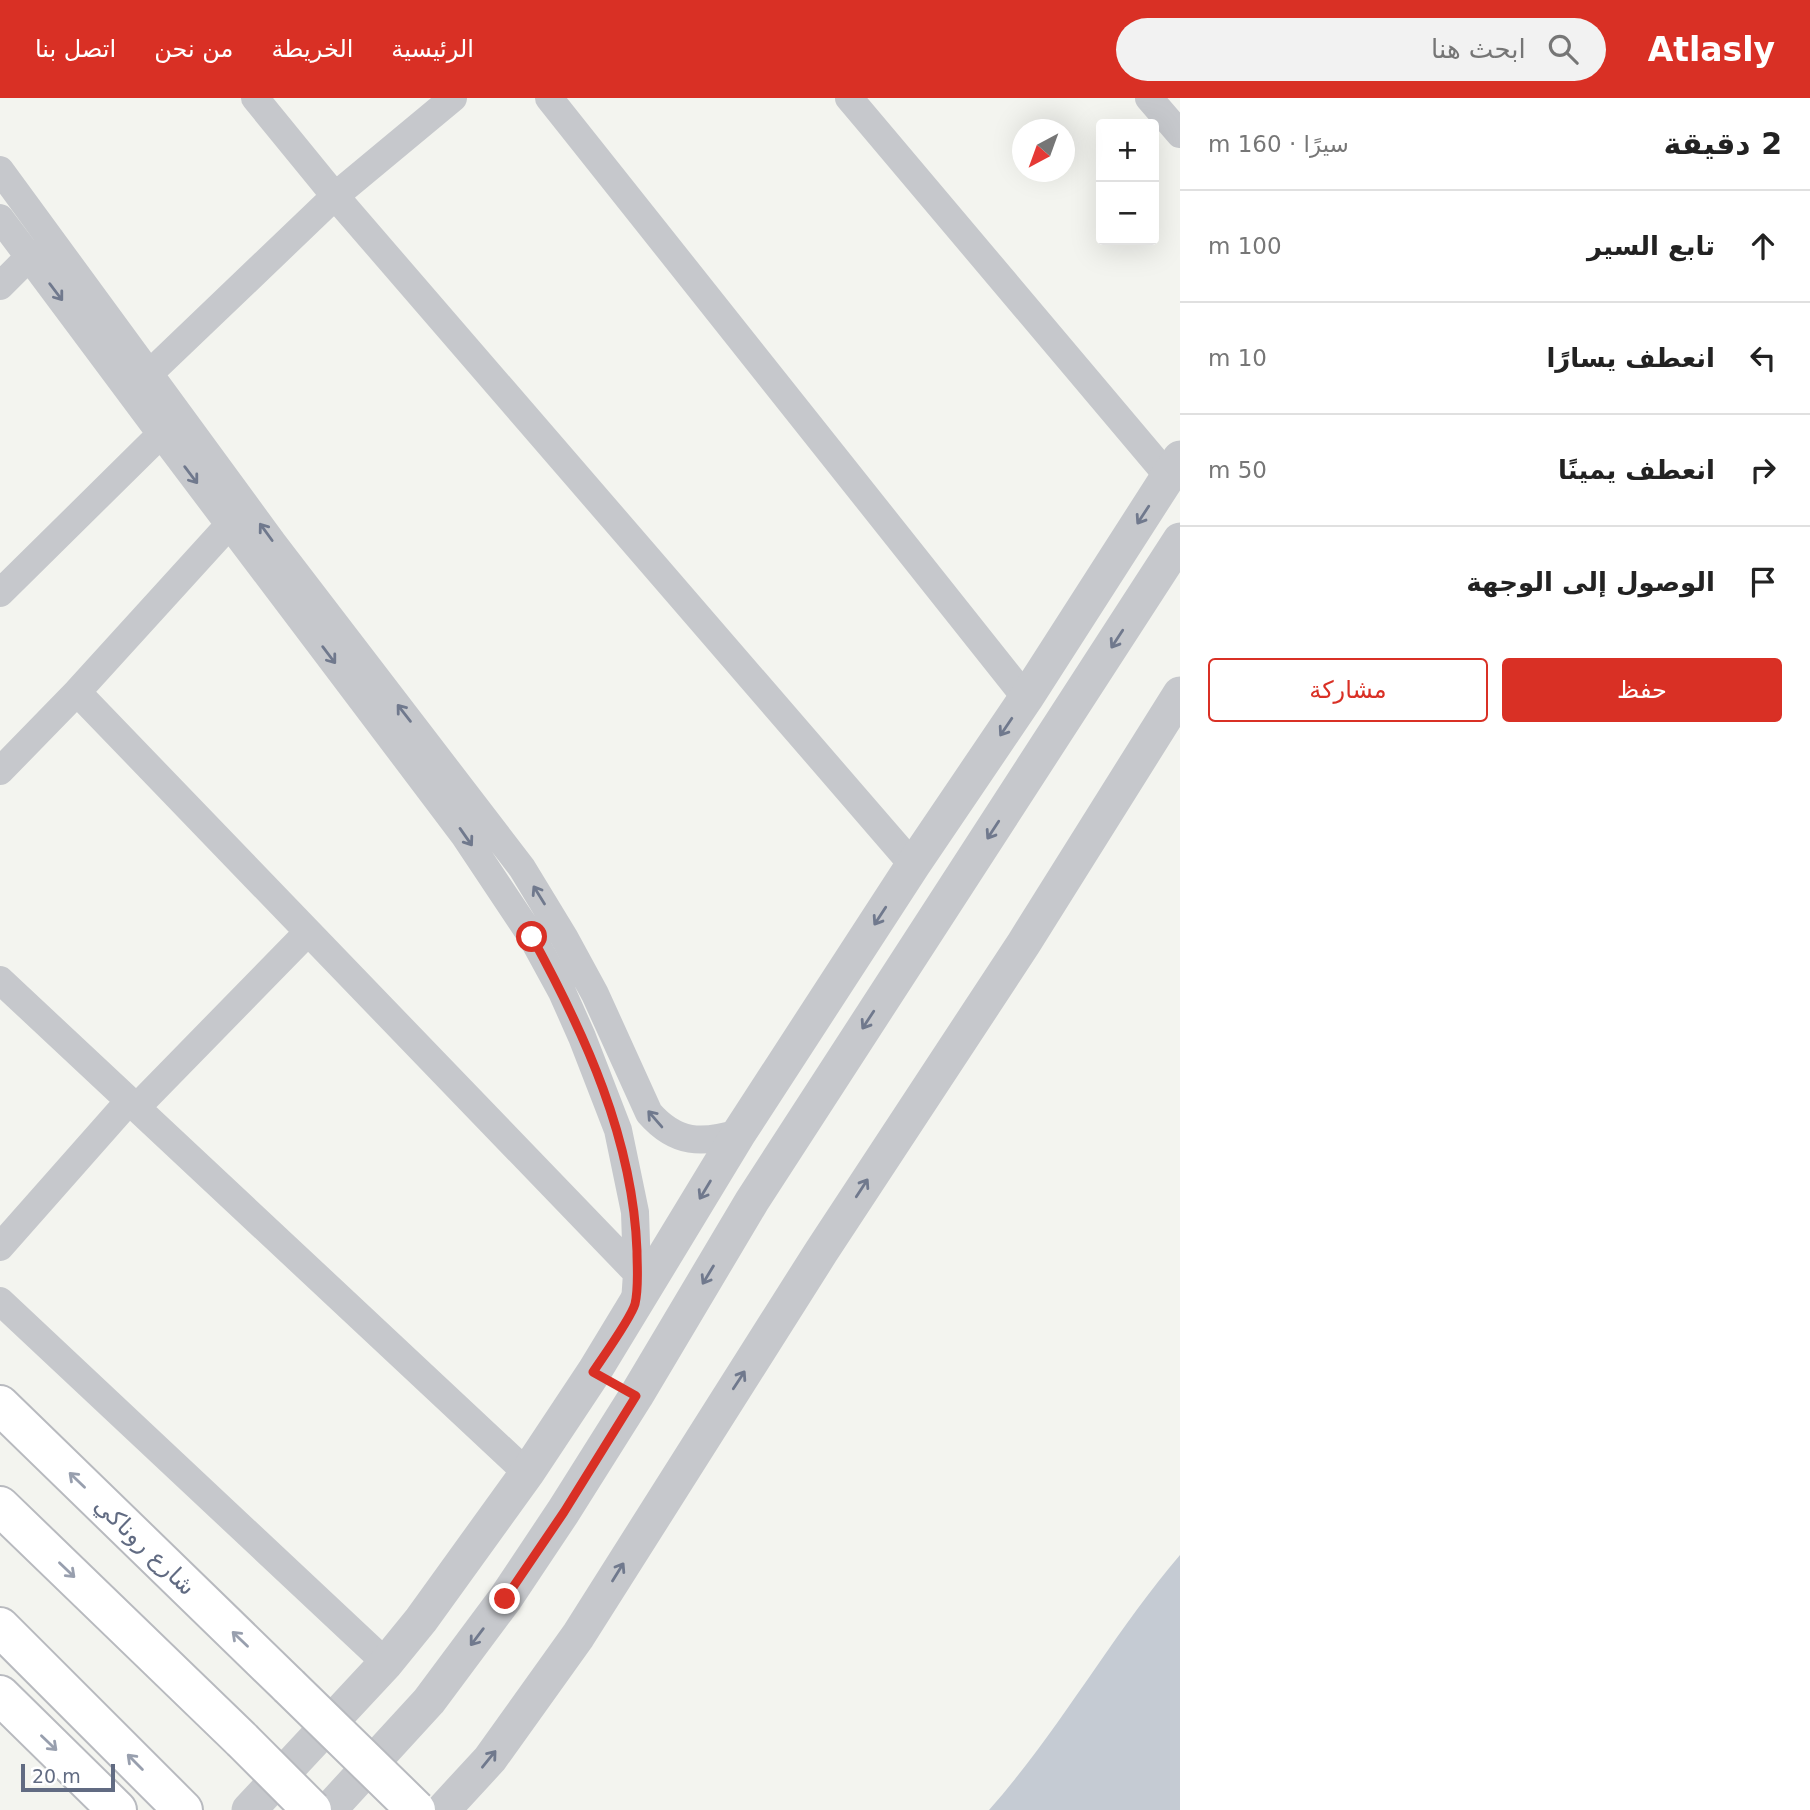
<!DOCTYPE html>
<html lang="ar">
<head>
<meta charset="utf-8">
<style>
  :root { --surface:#fff; --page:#f2f2f2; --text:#222; --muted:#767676; --line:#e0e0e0; --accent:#d93025 }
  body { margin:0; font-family:"DejaVu Sans",Cairo,sans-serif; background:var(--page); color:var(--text); direction:rtl }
  .controls { position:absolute; right:21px; top:21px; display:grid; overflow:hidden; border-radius:7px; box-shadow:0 7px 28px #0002 }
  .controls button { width:63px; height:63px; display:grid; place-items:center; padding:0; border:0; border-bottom:2px solid var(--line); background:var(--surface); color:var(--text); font:35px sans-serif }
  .compass { position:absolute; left:1012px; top:21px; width:63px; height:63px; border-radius:50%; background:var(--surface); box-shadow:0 7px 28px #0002; rotate:221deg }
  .scale { position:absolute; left:21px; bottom:18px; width:94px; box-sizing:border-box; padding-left:7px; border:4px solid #616b82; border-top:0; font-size:19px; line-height:24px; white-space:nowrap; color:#616b82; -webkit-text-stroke:5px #fff; paint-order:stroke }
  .stop { position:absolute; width:21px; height:21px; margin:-16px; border:5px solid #d93025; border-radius:50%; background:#fff }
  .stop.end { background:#d93025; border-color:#fff; box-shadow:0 2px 7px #0008 }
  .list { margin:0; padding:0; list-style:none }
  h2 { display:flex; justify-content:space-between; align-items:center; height:91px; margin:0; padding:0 28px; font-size:30px }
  h2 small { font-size:23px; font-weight:400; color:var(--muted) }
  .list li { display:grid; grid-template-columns:46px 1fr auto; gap:21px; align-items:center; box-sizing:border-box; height:112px; padding:0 28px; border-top:2px solid var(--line) }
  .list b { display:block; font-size:26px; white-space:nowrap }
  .list em { font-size:23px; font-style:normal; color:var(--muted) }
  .actions { display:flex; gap:14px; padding:21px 28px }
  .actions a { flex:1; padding:16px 0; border:2px solid var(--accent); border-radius:7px; text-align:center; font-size:24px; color:var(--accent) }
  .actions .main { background:var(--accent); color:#fff }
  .icon { flex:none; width:38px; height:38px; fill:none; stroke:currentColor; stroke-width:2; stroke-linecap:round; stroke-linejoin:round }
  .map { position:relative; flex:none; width:1180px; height:1712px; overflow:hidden; direction:ltr }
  header { display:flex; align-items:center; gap:42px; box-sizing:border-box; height:98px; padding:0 35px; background:var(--accent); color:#fff }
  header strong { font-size:33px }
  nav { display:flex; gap:38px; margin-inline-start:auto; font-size:24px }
  .search { width:490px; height:63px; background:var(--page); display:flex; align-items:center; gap:18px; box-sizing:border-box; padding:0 24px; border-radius:38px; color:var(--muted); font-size:26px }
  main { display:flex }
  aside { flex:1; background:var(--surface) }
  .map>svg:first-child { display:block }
  .water { fill:#c5cbd3 }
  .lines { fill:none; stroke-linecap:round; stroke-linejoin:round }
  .primary-casing { stroke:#b8babf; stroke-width:42 }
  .minor { stroke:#c6c8cc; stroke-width:28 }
  .tertiary { stroke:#c6c8cc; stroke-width:35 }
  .primary { stroke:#fff; stroke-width:38 }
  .primary-bridge-casing { stroke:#b8babf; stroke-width:42; stroke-linecap:butt }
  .primary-bridge { stroke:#fff; stroke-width:38 }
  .oneway { stroke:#70798d }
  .oneway2 { stroke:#989fae }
  .route { stroke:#d93025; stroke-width:9 }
  .labels { text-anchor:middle; stroke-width:7; stroke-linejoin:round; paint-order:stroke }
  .street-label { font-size:24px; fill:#616b82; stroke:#fff }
</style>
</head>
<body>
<header>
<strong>Atlasly</strong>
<div class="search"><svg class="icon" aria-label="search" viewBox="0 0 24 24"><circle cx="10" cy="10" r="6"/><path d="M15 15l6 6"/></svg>ابحث هنا</div>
<nav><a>الرئيسية</a><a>الخريطة</a><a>من نحن</a><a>اتصل بنا</a></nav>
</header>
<main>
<aside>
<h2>2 دقيقة<small>سيرًا · 160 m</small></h2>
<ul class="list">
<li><svg class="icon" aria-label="ahead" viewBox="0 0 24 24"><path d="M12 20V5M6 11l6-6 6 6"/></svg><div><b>تابع السير</b></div><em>100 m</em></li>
<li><svg class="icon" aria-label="left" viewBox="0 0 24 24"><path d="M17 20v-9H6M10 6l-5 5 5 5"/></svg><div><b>انعطف يسارًا</b></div><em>10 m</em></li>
<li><svg class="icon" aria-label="right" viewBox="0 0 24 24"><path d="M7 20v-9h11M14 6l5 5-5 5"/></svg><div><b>انعطف يمينًا</b></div><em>50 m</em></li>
<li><svg class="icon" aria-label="arrive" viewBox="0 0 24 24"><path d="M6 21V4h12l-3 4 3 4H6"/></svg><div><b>الوصول إلى الوجهة</b></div></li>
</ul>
<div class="actions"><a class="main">حفظ</a><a>مشاركة</a></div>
</aside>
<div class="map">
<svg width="1180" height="1712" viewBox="0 0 1180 1712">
  <rect width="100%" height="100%" fill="#f3f4ef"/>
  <!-- water -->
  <path class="water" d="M 1180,1457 L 1180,1712 L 989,1712 C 1060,1632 1111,1538 1180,1457 Z"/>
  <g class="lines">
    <defs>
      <path id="primary" d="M 0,1307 L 289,1588
        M 0,1408 L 242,1642
        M 0,1529 L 183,1712
        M 0,1597 L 117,1712"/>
    </defs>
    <!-- primary casing -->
    <use href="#primary" class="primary-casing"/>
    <!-- minor -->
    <path class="minor" d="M 255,0 L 335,98 L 913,767
      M 549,0 L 1026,600
      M 849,0 L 1168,378
      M 1149,0 L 1180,36
      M 0,72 L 273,445 L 522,770 L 564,839 L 595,896 L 649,1015 C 676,1046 702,1046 739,1035
      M 0,120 L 161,336 L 464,737 L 532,839 L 562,894 L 582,939 L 618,1032 L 635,1114 L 637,1175 L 635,1205
      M 0,188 L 29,159
      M 149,276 L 335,98 L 453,0
      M 0,495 L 161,336
      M 77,594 L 637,1175
      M 0,673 L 77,594 L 229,427
      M 0,882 L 527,1375
      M 137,1009 L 308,834
      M 0,1149 L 129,1003
      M 0,1203 L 386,1565"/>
    <!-- tertiary -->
    <path class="tertiary" d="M 249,1712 L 386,1565 L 421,1522 L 527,1375 L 594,1274 L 739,1035 L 913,767 L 1026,600 L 1180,360
      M 329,1712 L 429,1603 L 505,1501 L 563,1414 L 636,1298 L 752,1103 L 1180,442
      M 443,1712 L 490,1661 L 578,1538 L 821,1154 L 1024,845 L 1180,596"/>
    <!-- primary -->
    <use href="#primary" class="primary"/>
    <defs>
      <path id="primary-bridge" d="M 289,1588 L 416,1712
        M 242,1642 L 312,1712"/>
    </defs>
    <!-- primary-bridge casing -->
    <use href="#primary-bridge" class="primary-bridge-casing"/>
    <!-- primary-bridge -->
    <use href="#primary-bridge" class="primary-bridge"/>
  </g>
  <!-- one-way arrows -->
  <defs><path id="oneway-shaft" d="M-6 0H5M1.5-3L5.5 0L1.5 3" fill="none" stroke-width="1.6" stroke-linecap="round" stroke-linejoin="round" transform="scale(1.75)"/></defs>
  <g class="oneway">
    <use href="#oneway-shaft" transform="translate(56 194) rotate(53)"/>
    <use href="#oneway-shaft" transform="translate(191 377) rotate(53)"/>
    <use href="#oneway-shaft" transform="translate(1143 417) rotate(123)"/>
    <use href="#oneway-shaft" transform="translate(266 434) rotate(-126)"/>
    <use href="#oneway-shaft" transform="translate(1117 541) rotate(123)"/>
    <use href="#oneway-shaft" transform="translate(329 557) rotate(53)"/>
    <use href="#oneway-shaft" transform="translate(404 615) rotate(-128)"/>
    <use href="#oneway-shaft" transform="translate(1006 629) rotate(124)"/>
    <use href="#oneway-shaft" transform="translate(993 732) rotate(123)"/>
    <use href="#oneway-shaft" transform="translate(466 739) rotate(55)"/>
    <use href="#oneway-shaft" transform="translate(539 797) rotate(-122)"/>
    <use href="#oneway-shaft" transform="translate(880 818) rotate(123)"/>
    <use href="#oneway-shaft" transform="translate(868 922) rotate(123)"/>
    <use href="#oneway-shaft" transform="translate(655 1021) rotate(-131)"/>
    <use href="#oneway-shaft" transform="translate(862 1090) rotate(-57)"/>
    <use href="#oneway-shaft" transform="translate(705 1092) rotate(121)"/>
    <use href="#oneway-shaft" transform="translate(708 1177) rotate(121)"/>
    <use href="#oneway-shaft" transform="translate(739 1282) rotate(-57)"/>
    <use href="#oneway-shaft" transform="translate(618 1474) rotate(-58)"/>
    <use href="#oneway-shaft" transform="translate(477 1539) rotate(127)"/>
    <use href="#oneway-shaft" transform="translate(489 1661) rotate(-51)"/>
  </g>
  <g class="oneway2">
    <use href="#oneway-shaft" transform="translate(77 1382) rotate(-136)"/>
    <use href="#oneway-shaft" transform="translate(67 1472) rotate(44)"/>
    <use href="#oneway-shaft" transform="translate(240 1541) rotate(-136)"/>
    <use href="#oneway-shaft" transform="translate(49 1645) rotate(44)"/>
    <use href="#oneway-shaft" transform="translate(135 1664) rotate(-135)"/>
  </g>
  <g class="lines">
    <!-- route -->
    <path class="route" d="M 505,1501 L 564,1414 L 636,1298 L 593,1274 C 603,1259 631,1220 635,1206 C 639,1189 637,1170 637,1153 C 633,1041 585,936 532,839"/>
  </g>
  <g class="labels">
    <!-- street labels -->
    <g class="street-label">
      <text transform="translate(145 1448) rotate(44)" y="8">شارع روناكي</text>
    </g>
  </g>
</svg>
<div class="controls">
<button>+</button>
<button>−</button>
</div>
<svg class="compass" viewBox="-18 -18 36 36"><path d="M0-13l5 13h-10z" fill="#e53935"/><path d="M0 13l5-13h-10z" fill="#767676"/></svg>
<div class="scale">20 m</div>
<div class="stop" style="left:532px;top:839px"></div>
<div class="stop end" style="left:505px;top:1501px"></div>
</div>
</main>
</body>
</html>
